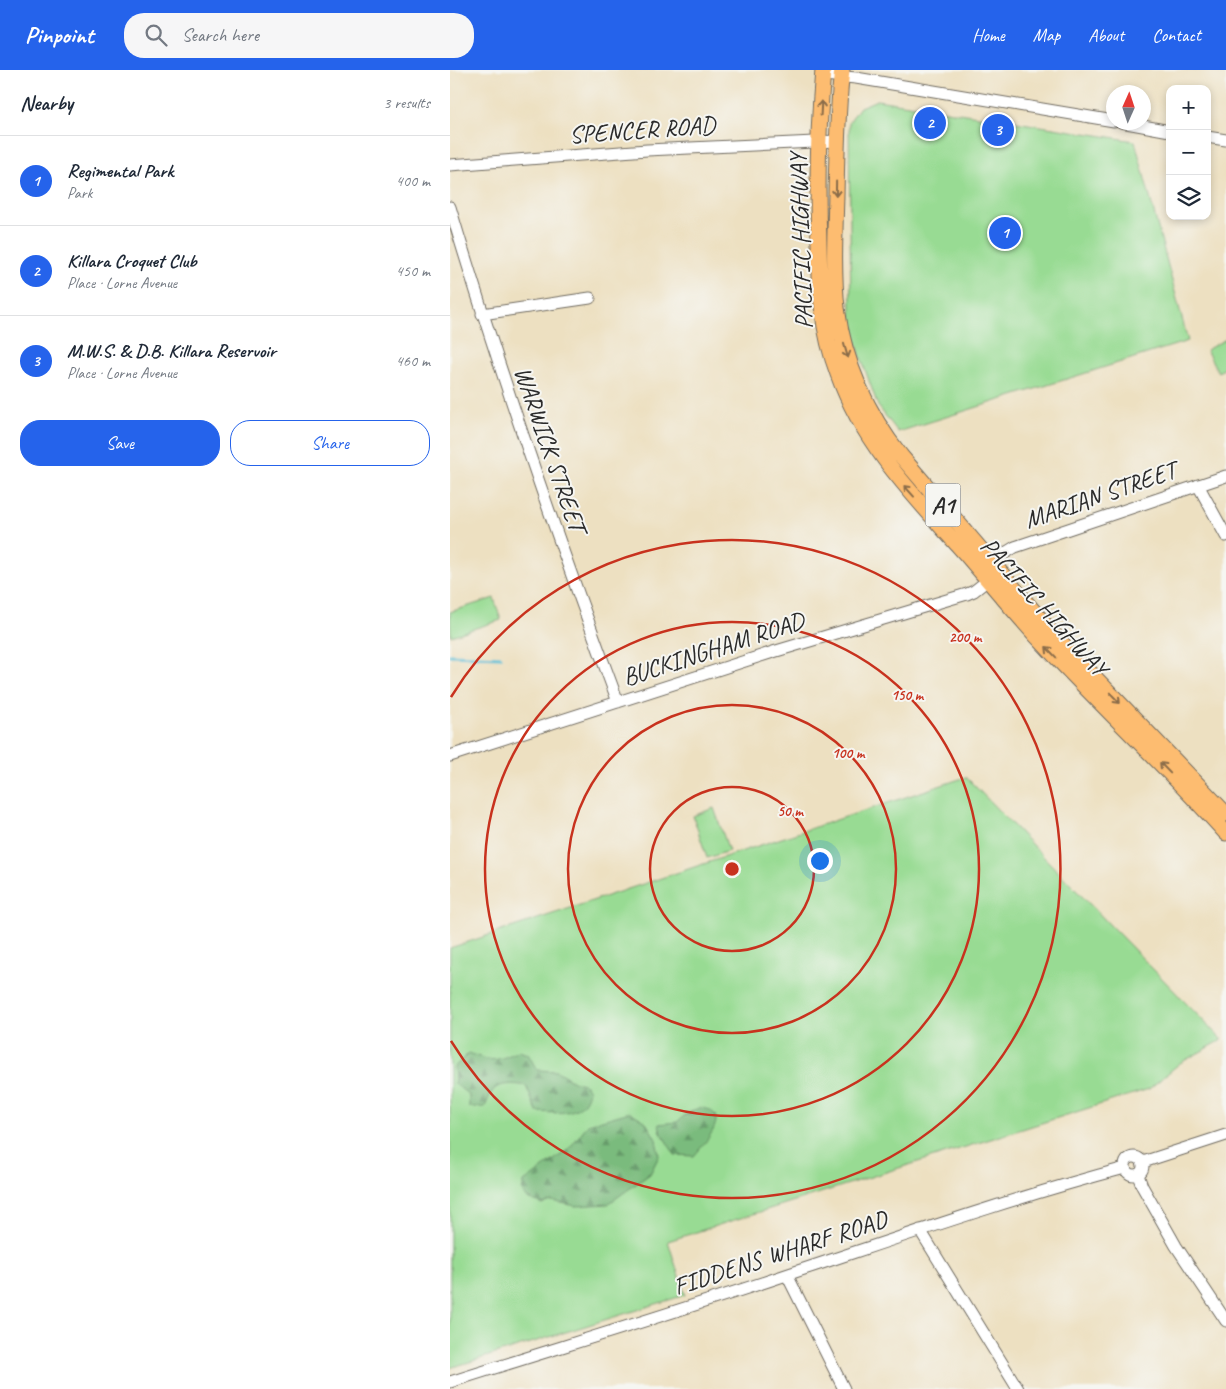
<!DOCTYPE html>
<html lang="en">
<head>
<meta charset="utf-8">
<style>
  :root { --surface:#fff; --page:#f6f6f7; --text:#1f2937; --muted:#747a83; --line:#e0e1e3; --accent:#2563eb }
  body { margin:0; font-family:Caveat,sans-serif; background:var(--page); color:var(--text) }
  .controls { position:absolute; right:15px; top:15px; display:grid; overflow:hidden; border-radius:10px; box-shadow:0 2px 8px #0003 }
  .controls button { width:45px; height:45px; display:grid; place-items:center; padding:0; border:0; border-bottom:1px solid var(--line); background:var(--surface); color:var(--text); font:25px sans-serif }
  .compass { position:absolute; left:656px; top:15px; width:45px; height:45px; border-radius:50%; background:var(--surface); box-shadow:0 2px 8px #0003; rotate:3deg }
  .you { position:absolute; left:369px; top:790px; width:18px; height:18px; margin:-12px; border:4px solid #fff; border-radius:50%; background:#1a73e8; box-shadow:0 0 0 8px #1a73e833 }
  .badge { display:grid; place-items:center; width:32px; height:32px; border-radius:50%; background:var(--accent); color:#fff; font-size:16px; font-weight:700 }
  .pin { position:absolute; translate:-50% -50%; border:2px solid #fff; box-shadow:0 1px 5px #0006 }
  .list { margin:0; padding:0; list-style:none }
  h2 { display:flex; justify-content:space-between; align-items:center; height:65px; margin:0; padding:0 20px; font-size:21px }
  h2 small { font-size:16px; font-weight:400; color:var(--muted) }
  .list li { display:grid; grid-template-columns:32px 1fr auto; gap:15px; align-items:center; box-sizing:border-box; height:90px; padding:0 20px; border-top:1px solid var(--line) }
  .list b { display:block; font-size:19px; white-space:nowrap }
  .list p { margin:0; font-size:16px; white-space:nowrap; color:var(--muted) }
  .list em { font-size:16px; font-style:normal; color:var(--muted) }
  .actions { display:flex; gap:10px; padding:15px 20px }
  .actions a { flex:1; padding:11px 0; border:1px solid var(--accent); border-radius:20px; text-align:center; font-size:18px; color:var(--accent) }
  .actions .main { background:var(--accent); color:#fff }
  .icon { flex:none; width:28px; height:28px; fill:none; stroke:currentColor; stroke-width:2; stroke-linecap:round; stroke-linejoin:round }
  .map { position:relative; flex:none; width:776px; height:1319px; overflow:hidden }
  header { display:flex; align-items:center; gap:30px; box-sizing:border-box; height:70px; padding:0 25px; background:var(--accent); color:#fff }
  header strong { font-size:24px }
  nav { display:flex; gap:28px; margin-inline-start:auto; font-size:18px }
  .search { width:350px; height:45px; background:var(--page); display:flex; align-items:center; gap:12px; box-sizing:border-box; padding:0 18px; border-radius:20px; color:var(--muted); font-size:19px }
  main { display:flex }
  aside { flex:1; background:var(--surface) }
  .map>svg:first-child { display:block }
  .green { fill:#98db93; stroke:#62835f }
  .forest { fill:url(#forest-firs); stroke:#527354 }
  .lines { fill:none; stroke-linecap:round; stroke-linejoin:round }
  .stream { stroke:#58bed6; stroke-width:3 }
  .minor-casing { stroke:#6f6a60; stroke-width:13 }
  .highway-casing { stroke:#6f6a60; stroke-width:17 }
  .minor { stroke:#fff; stroke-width:11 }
  .highway { stroke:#fdbc6f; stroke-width:15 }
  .oneway { stroke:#8a6c4a }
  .ring { fill:none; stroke:#c8321e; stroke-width:2.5 }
  .labels { text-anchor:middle; stroke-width:4; stroke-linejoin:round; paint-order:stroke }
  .shield { fill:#f6f6f2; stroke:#686867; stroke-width:1 }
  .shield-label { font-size:24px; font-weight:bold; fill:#2b2b2b }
  .street-label { font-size:25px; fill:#2b2b2b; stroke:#f6f6f2 }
  .centre { fill:#c8321e; stroke:#f6f6f2; stroke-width:2.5 }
  .ring-label { font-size:15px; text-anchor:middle; font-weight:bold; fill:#c8321e; stroke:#f6f6f2; stroke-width:4; stroke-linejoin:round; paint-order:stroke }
</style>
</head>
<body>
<header>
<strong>Pinpoint</strong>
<div class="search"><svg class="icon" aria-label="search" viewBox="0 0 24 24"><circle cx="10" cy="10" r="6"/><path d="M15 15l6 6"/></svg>Search here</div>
<nav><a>Home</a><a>Map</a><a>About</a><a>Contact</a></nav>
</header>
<main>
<aside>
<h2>Nearby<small>3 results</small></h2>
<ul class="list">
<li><span class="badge">1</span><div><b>Regimental Park</b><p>Park</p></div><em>400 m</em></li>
<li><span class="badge">2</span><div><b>Killara Croquet Club</b><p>Place · Lorne Avenue</p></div><em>450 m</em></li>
<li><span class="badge">3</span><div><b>M.W.S. &amp; D.B. Killara Reservoir</b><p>Place · Lorne Avenue</p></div><em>460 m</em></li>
</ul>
<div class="actions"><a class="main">Save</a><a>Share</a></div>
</aside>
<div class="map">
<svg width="776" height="1319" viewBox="0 0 776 1319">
  <defs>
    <pattern id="forest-firs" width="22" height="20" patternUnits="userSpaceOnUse" patternTransform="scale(1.25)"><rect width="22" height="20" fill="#7abb7d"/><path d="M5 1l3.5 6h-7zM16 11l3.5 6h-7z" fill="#649867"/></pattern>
  </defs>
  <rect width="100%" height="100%" fill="#f6f6f2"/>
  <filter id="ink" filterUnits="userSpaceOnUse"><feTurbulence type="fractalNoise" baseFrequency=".02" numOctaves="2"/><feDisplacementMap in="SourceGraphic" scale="10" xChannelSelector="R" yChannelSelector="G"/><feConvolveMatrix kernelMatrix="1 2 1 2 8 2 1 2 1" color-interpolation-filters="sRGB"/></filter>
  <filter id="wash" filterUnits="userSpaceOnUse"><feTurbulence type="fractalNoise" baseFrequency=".0096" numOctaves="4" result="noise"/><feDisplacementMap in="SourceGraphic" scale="20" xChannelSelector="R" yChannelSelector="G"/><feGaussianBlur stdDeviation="1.12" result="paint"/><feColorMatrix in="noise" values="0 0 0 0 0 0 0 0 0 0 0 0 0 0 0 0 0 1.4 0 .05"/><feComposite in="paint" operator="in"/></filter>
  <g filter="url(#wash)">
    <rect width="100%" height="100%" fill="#ede0c1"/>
    <!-- green -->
    <path class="green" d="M 427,30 L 685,71 L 738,271 L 448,362 L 428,336 L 411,288 L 401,254 L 399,52 L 410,37 Z
      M 776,269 L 776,298 L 768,302 L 756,280 Z
      M 44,528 L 51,550 L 1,566 L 0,542 Z
      M 516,707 L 772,970 L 730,993 L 699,1019 L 218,1171 L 235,1225 L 0,1298 L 0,878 Z
      M 264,738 L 279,781 L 257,788 L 243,746 Z"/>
    <!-- forest -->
    <path class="forest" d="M 68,981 L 78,984 L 87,1000 L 107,1001 L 125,1012 L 134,1014 L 139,1020 C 135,1047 107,1043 87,1042 L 76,1016 C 66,1014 48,1012 42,1022 C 39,1026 37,1033 35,1037 L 19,1037 L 19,1025 L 5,1014 L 4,997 L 19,983 C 42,992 46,992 68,981 Z
      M 250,1038 C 284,1041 255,1073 244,1086 L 225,1085 L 211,1063 L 209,1054 L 227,1052 L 240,1041 Z
      M 180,1042 L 195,1051 L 206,1069 L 209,1086 L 200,1104 L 158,1134 L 126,1136 L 101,1131 L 92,1134 L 77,1128 L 72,1121 L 74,1112 L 119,1079 L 138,1054 Z"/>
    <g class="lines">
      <!-- stream -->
      <path class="stream" d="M 0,585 L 51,587"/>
    </g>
  </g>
  <g filter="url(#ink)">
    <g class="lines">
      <defs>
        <path id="minor" d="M 373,5 L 406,8 L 664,51
          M 671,52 L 720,61
          M 757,67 L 776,70
          M 0,95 L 197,80 L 386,71
          M 0,137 C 50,304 107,468 168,632
          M 32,244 L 140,228
          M 748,415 L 776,466
          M 544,494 L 552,485 L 565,477 L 776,406
          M 0,686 L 323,582 L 517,524 L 524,521 L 538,510
          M675 1096a9 9 0 1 1 18 0a9 9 0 1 1-18 0Z
          M 693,1092 L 776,1065
          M 688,1105 L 692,1116 L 726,1176 L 776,1251
          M 470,1160 L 568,1319
          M 337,1205 L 394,1319
          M 0,1312 C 113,1276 227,1242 339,1204 C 451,1167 562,1128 675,1098"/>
        <path id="highway" d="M 373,0 C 368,57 367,116 369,174 C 370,221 371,259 388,304 C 413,375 465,427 514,482 C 540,512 565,543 592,572 C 652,637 717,697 776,763
          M 392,0 C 387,42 387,83 386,125 C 385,162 383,201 387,238 C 394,292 417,344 451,386 L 603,564 L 776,744"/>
      </defs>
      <!-- minor casing -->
      <use href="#minor" class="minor-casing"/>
      <!-- highway casing -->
      <use href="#highway" class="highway-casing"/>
      <!-- minor -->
      <use href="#minor" class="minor"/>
      <!-- highway -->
      <use href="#highway" class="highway"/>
    </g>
    <!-- one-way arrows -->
    <defs><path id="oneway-shaft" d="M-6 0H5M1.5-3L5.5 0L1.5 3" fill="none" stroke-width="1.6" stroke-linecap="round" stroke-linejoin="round" transform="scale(1.25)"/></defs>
    <g class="oneway">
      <use href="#oneway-shaft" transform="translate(371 38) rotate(-87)"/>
      <use href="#oneway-shaft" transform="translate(386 119) rotate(91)"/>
      <use href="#oneway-shaft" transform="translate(396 281) rotate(74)"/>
      <use href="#oneway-shaft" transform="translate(459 421) rotate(-132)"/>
      <use href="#oneway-shaft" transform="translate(601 582) rotate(-134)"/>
      <use href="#oneway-shaft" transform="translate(665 628) rotate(46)"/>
      <use href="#oneway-shaft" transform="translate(715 698) rotate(-134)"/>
    </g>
  </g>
  <!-- distance rings -->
  <g class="ring">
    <circle cx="282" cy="799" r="82"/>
    <circle cx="282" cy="799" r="164"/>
    <circle cx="282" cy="799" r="247"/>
    <path d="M1 627A329 329 0 1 1 1 971"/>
  </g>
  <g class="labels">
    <!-- shield labels -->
    <rect class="shield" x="475.5" y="413.5" width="35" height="43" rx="4"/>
    <g class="shield-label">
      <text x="493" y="443">A1</text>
    </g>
    <!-- street labels -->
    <g class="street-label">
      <text transform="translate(192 59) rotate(-4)" y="9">SPENCER ROAD</text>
      <text transform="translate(350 171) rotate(-92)" y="9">PACIFIC HIGHWAY</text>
      <text transform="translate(101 379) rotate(71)" y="9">WARWICK STREET</text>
      <text transform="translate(650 424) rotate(-19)" y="9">MARIAN STREET</text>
      <text transform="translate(595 536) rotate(48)" y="9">PACIFIC HIGHWAY</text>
      <text transform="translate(263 578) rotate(-18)" y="9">BUCKINGHAM ROAD</text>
      <text transform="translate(330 1182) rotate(-18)" y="9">FIDDENS WHARF ROAD</text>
    </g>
  </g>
  <circle cx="282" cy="799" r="8" class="centre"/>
  <g class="ring-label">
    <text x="515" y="572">200 m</text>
    <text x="457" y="630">150 m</text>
    <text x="398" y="688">100 m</text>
    <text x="340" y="746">50 m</text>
  </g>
</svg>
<div class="controls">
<button>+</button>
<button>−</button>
<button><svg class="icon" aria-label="layers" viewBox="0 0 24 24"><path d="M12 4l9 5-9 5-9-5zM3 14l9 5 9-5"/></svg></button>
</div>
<svg class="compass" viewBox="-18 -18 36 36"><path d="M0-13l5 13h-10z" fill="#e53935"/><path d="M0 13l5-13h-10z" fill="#747a83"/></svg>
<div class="you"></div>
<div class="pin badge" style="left:555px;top:163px">1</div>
<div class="pin badge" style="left:480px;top:53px">2</div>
<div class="pin badge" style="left:548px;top:60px">3</div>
</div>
</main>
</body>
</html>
